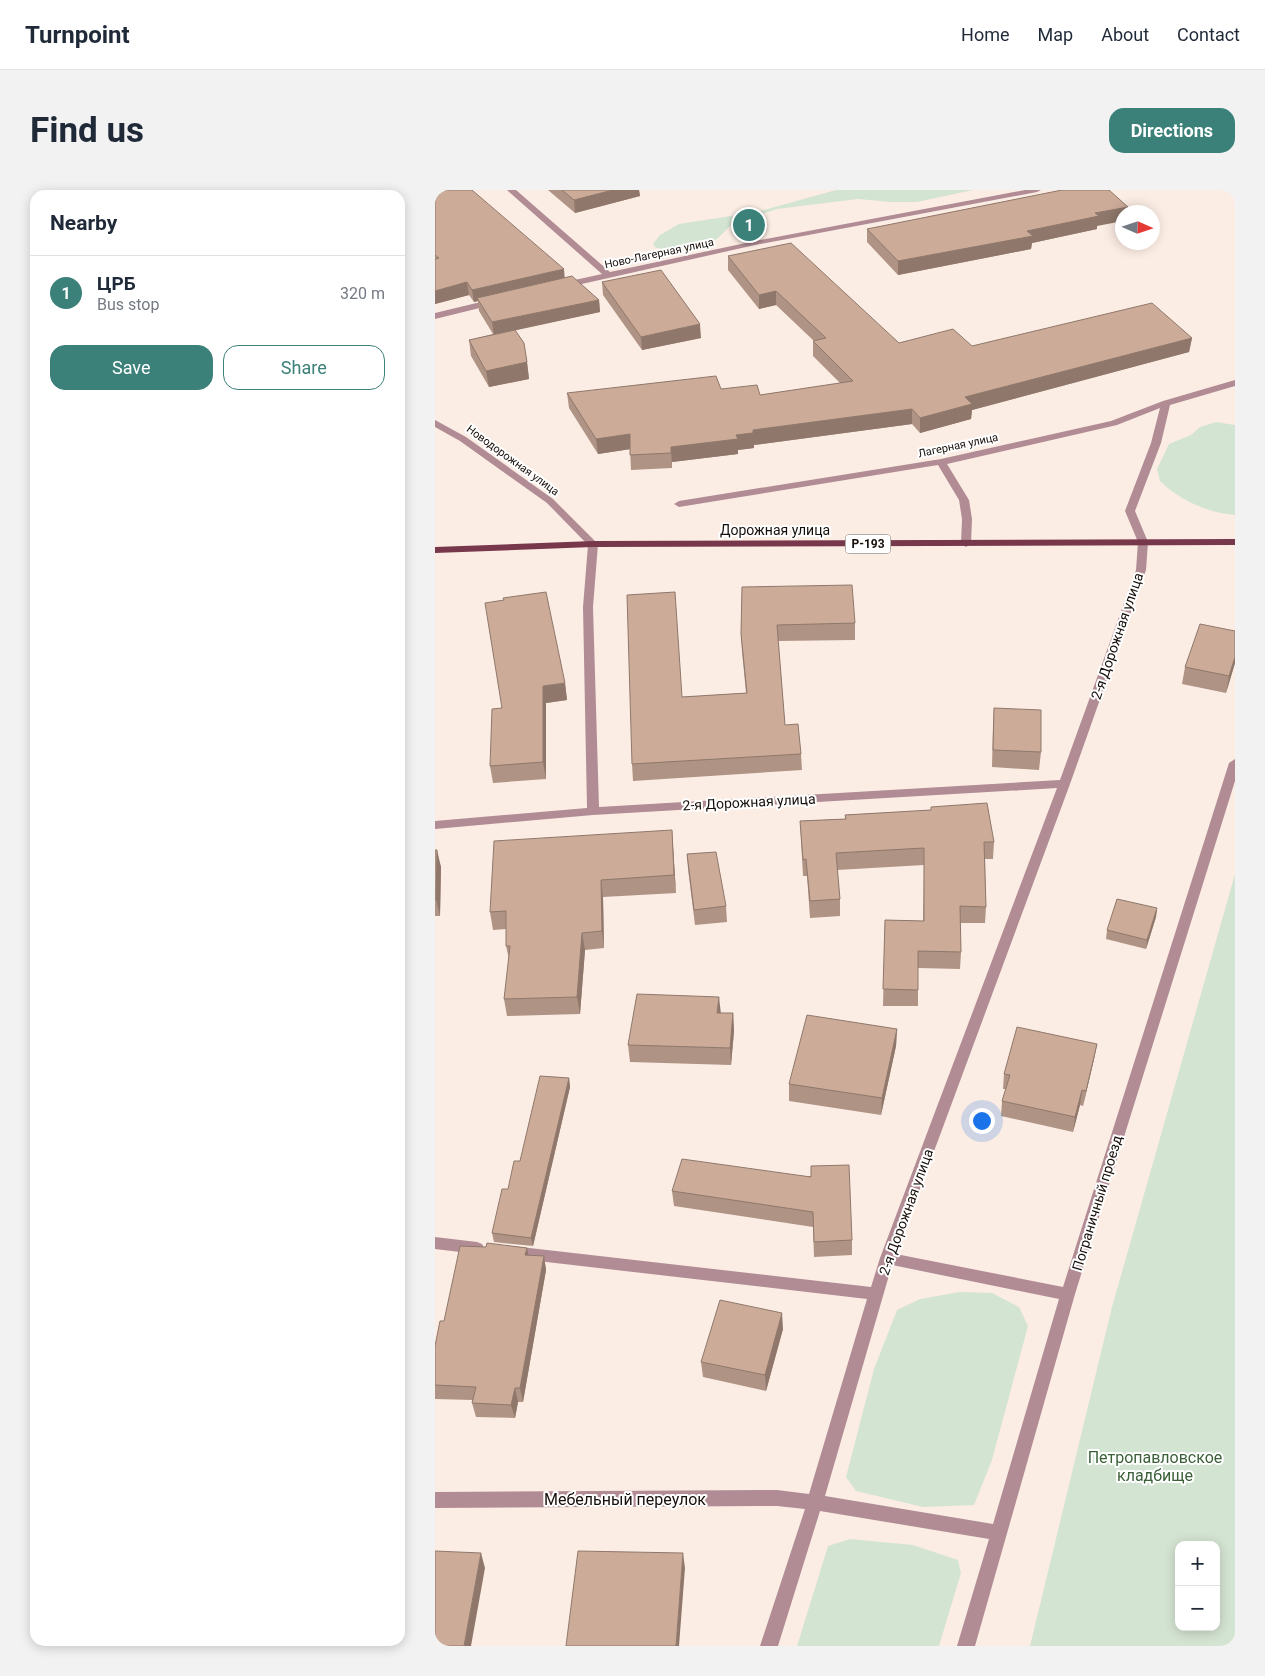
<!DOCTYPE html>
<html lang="en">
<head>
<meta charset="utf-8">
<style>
  :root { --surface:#fff; --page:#f2f2f3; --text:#1f2937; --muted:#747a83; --line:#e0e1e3; --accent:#3b8179 }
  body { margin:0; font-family:Roboto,sans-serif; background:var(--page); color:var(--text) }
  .controls { position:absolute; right:15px; bottom:15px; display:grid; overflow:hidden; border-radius:10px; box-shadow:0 2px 12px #0003 }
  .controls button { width:45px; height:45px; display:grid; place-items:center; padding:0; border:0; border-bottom:1px solid var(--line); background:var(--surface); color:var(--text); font:25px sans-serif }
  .compass { position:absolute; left:680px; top:15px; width:45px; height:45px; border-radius:50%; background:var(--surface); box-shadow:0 2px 12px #0003; rotate:93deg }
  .you { position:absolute; left:546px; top:930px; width:18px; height:18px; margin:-12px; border:4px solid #fff; border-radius:50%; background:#1a73e8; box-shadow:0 0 0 8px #1a73e833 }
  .badge { display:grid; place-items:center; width:32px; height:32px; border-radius:50%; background:var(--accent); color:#fff; font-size:16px; font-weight:700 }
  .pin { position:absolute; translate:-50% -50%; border:2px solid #fff; box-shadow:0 1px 5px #0006 }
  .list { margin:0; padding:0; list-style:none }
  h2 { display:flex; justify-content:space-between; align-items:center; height:65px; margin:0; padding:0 20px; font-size:21px }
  h2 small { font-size:16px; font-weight:400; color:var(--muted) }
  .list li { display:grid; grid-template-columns:32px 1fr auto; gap:15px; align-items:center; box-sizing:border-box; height:75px; padding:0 20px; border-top:1px solid var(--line) }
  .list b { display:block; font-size:19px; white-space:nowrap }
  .list p { margin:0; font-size:16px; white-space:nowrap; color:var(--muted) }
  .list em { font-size:16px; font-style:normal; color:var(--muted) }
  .actions { display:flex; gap:10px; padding:15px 20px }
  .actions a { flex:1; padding:11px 0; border:1px solid var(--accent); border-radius:15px; text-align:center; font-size:18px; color:var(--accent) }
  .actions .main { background:var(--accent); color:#fff }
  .map { position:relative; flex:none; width:800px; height:1456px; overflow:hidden; border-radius:15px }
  header { display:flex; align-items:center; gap:30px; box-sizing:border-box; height:70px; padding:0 25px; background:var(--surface); border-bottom:1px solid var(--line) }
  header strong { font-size:24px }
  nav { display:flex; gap:28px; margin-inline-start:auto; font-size:18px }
  .intro { display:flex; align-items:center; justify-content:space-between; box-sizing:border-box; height:120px; padding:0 30px }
  h1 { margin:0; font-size:35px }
  .button { padding:12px 22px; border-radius:15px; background:var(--accent); color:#fff; font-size:18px; font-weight:700 }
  main { display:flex; gap:30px; padding:0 30px }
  aside { flex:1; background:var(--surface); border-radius:15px; box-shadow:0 2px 12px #0003 }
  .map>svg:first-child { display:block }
  .green { fill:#d4e4d2; fill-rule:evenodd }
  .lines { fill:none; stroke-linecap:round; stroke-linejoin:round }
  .minor { fill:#b18c95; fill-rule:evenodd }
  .major { fill:#77384c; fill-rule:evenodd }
  .wall { fill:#af9384 }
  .shaded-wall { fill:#8f786b }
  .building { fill:#ccab99; stroke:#8f786b }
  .labels { text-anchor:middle; stroke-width:4; stroke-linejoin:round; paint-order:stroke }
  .far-street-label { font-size:11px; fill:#160e09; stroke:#fff }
  .shield { fill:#fff; stroke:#5c5653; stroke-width:1 }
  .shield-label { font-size:12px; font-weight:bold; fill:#160e09 }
  .street-label { font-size:14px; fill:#160e09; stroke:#fff }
  .near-park-label { font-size:16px; fill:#3a5f37; stroke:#fff }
  .near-street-label { font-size:16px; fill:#160e09; stroke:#fff }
</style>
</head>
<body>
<header>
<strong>Turnpoint</strong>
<nav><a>Home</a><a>Map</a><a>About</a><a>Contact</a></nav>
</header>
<div class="intro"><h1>Find us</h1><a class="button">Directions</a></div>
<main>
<aside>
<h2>Nearby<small></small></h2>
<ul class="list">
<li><span class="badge">1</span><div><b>ЦРБ</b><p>Bus stop</p></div><em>320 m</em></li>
</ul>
<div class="actions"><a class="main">Save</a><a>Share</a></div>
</aside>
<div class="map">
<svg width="800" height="1456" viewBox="0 0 800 1456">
  <rect width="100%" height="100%" fill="#fcede4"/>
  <!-- green -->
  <path class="green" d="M 401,0 L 538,0 L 482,12 L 456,12 L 423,9 L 342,19 L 297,34 L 282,49 L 269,56 L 245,61 L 231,61 L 220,57 L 218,54 L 225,45 L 244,34 L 322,22 Z
    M 781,232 L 800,235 L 800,325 C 773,323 744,310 725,291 L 722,279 L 734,254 L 756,245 L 765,237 Z
    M 800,684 L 800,1456 L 595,1456 L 677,1117 ZM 744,1355 L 781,1355 L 781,1437 L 744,1437 Z
    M 525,1102 L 557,1103 L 584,1117 L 593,1136 L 557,1270 L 539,1315 L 488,1317 L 421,1301 L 411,1287 L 439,1179 L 462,1120 L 485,1109 Z
    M 415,1349 L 478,1355 L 523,1370 L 526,1383 L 504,1456 L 362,1456 L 393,1356 Z"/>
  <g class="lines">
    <!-- minor -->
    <path class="minor" d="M 72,0 L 81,0 L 175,82 L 320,51 L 590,0 L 606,0 L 602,2 L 320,55 L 129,98 L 126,97 L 126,93 L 167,84 Z
      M 58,109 L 61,110 L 61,114 L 0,129 L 0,123 Z
      M 800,190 L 800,196 L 735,215 L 726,253 L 700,321 L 713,352 L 711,380 L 635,594 L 461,1064 L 628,1097 L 794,573 L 800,569 L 800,591 L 640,1104 L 540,1456 L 522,1456 L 554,1349 L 385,1321 L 343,1456 L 325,1456 L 370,1319 L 342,1316 L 0,1318 L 0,1302 L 342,1300 L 374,1304 L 432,1109 L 77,1068 L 72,1066 L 70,1062 L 72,1058 L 77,1056 L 436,1097 L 445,1068 L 622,598 L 158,625 L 0,639 L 0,631 L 152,618 L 148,417 L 153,355 L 112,313 L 25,251 L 0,237 L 0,230 L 31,247 L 118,309 L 163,354 L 158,417 L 164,617 L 625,590 L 701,380 L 703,352 L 690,321 L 716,253 L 725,218 L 682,235 L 512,274 L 534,310 L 537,329 L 536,354 L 531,357 L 526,354 L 527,329 L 524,310 L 503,275 L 244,317 L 239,314 L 244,311 L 506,269 L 676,231 L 728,211 ZM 457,1075 L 624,1109 L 558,1334 L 390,1306 Z
      M 0,1047 L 42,1052 L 47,1054 L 49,1058 L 47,1062 L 42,1064 L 0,1059 Z"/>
    <!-- major -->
    <path class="major" d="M 800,349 L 800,355 L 158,357 L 0,363 L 0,357 L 158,351 Z"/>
  </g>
  <!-- wall -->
  <path class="wall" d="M 0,0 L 130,88 L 164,110 L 165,122 L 70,142 L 92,172 L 94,189 L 54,197 L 36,166 L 34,150 L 58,144 L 44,121 L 43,111 L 39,112 L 34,105 L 0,114 Z
    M 113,0 L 204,0 L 205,6 L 140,23 Z
    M 693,17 L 692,22 L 688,22 L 662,36 L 662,39 L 597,53 L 596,59 L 463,85 L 432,52 L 432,39 Z
    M 293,66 L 464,153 L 537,156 L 757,148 L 754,162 L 537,220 L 536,229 L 485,243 L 477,234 L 319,255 L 319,258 L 303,260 L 303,264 L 237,272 L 237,278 L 196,280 L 195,259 L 163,264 L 134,218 L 132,203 L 286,199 L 325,205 L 405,193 L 378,166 L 378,151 L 379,151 L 341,115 L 324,119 L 293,80 Z
    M 167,92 L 266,148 L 207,160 L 168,105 Z
    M 307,397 L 420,433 L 420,450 L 343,451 L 350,535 L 366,564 L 367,580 L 198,591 L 197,574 L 247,507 L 311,503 L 307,461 L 306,444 Z
    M 800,441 L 800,473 L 791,503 L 747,494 L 750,477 Z
    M 130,493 L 132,510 L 111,513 L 111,589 L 58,593 L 55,576 L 67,518 Z
    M 559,518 L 606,562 L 604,580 L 557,577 L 558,535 Z
    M 496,617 L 559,652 L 558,669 L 550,669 L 551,717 L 550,733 L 525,733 L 526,762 L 525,779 L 483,778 L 483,816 L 448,816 L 450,730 L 488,731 L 489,675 L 402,680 L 405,709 L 405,726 L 375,728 L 372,686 L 368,686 L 365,631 L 410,629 L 410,625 L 496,620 Z
    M 237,640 L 241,703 L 168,707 L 169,758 L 150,760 L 145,824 L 72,826 L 69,809 L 74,769 L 71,756 L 71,739 L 58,740 L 55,722 Z
    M 0,660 L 6,677 L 5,726 L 0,726 Z
    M 252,664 L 291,716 L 292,732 L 260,735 L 253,679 Z
    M 722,718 L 721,727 L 711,759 L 671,749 L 672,740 Z
    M 298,823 L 299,841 L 296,875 L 195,872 L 193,855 Z
    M 462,839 L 461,856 L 446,925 L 354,911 L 354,894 Z
    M 662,854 L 659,869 L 648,916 L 645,915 L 638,942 L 566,926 L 567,911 L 571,899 L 568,899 L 569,884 Z
    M 134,888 L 135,897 L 98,1056 L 59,1052 L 57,1043 L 73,999 L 85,971 Z
    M 376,986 L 417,1050 L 417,1065 L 379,1067 L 378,1037 L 239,1016 L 237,1001 Z
    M 93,1065 L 109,1066 L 111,1080 L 88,1212 L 83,1212 L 80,1228 L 41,1227 L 37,1213 L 38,1210 L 0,1209 L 0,1156 L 9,1131 Z
    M 348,1139 L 331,1201 L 268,1187 L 266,1172 Z"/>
  <!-- shaded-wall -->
  <path class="shaded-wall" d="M 178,0 L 204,0 L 205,6 L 140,23 L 139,10 Z
    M 693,17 L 692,22 L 688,22 L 688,31 L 662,36 L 662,39 L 597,53 L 596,59 L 463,85 L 463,71 L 592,41 L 660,23 Z
    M 129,79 L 130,92 L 42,108 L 43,111 L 39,112 L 37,100 Z
    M 32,92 L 34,105 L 0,114 L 0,101 Z
    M 341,101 L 341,115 L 324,119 L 324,105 Z
    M 164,110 L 165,122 L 59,145 L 57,132 Z
    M 265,134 L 266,148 L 207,160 L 206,147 Z
    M 757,148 L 754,162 L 537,220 L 536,229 L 485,243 L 485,228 L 530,207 Z
    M 92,172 L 94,189 L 54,197 L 51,181 Z
    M 477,219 L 477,234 L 319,255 L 319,258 L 303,260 L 303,264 L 237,272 L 237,278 L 236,257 L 301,245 L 318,240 Z
    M 195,244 L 196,259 L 163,264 L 161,249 Z
    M 800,467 L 800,473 L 791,503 L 794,486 Z
    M 130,493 L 132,510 L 111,513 L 111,589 L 108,572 L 108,496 Z
    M 237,640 L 238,657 L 241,703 L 239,685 Z
    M 2,660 L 6,677 L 5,726 L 1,709 Z
    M 166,690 L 168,707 L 169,758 L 167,741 Z
    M 722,718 L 721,727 L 711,759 L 712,750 Z
    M 147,743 L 150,760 L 145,824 L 142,807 Z
    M 284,807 L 286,824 L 282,823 Z
    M 298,823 L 299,841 L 296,875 L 295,858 Z
    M 462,839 L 461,856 L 446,925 L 447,908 Z
    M 662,854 L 659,869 L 648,916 L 651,901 Z
    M 134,888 L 135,897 L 98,1056 L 96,1048 Z
    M 647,900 L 645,915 L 638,942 L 640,927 Z
    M 92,1058 L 95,1072 L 90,1065 Z
    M 109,1066 L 111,1080 L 88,1212 L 85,1198 Z
    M 347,1123 L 348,1139 L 331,1201 L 330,1185 Z
    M 80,1198 L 83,1212 L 80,1228 L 76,1215 Z
    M 46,1363 L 50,1378 L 36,1456 L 29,1456 Z
    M 248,1363 L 250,1378 L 244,1456 L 241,1456 Z"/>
  <!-- building -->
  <path class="building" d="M 0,0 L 37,0 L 129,79 L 37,100 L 32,92 L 0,101 L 0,69 L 4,68 L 0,65 Z
    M 127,0 L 178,0 L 139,10 Z
    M 627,0 L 674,0 L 693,17 L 660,23 L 664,26 L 592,41 L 598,46 L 463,71 L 432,39 Z
    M 356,53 L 464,153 L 518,139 L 537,156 L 717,113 L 757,148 L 530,207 L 537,214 L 485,228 L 477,219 L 318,240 L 318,243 L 301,245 L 303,249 L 236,257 L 236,263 L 195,265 L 195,244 L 161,249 L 132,203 L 281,186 L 286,199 L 322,195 L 325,205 L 418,191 L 378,151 L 391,148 L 341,101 L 324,105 L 293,66 Z
    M 226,80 L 265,134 L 206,147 L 167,92 Z
    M 137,86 L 164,110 L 57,132 L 42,108 Z
    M 80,140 L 89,153 L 92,172 L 51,181 L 34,150 Z
    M 417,395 L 420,433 L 342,435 L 350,535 L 363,534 L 366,564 L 197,574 L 192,405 L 240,402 L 247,507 L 312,503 L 306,444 L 307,397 Z
    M 111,402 L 130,493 L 108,496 L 108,572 L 55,576 L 57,519 L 67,518 L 50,413 L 69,410 L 68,408 Z
    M 765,434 L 800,441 L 800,467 L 794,486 L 750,477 Z
    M 559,518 L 606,520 L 606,562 L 558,560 Z
    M 552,613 L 559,652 L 549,652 L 551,717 L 525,716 L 526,762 L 483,761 L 483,800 L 448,799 L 450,730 L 489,731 L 489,658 L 401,663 L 405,709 L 375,711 L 371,669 L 368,670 L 365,631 L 411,629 L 410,625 L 496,620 L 496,617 Z
    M 237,640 L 239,685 L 166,690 L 167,741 L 147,743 L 142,807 L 69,809 L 75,756 L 71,756 L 71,721 L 55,722 L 59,651 Z
    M 0,660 L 2,660 L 1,709 L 0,709 Z
    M 281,662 L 291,716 L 259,720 L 252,664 Z
    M 682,709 L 722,718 L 712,750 L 672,740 Z
    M 202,804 L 284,807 L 282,823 L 298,823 L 295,858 L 193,855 Z
    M 372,825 L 462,839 L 447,908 L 354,894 Z
    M 582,837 L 662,854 L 651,901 L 647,900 L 640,927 L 567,911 L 575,885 L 569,884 Z
    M 105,886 L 134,888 L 96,1048 L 57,1043 L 67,999 L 73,999 L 79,971 L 85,971 Z
    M 247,969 L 376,987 L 376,976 L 414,975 L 417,1050 L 379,1052 L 378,1022 L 237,1001 Z
    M 52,1053 L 92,1058 L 90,1065 L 109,1066 L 85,1198 L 80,1198 L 76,1215 L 37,1213 L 41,1197 L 0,1195 L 0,1156 L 5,1131 L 9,1131 L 25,1056 L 51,1057 Z
    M 285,1110 L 347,1123 L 330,1185 L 266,1172 Z
    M 0,1361 L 46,1363 L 29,1456 L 0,1456 Z
    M 143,1361 L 248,1363 L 241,1456 L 131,1456 Z"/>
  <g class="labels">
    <!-- far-street labels -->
    <g class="far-street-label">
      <text transform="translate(224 63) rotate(-12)" y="4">Ново-Лагерная улица</text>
      <text transform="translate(523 255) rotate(-12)" y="4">Лагерная улица</text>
      <text transform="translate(78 270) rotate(36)" y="4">Новодорожная улица</text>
    </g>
    <!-- shield labels -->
    <rect class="shield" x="410.5" y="344.5" width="45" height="19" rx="4"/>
    <g class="shield-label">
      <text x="433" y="358">Р-193</text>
    </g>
    <!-- street labels -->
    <g class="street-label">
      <text x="340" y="345">Дорожная улица</text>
      <text transform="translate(682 446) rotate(-71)" y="5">2-я Дорожная улица</text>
      <text transform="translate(314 612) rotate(-3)" y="5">2-я Дорожная улица</text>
      <text transform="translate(662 1013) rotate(-73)" y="5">Пограничный проезд</text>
      <text transform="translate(471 1022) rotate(-70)" y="5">2-я Дорожная улица</text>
    </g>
    <!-- near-park labels -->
    <g class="near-park-label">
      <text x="720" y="1273">Петропавловское<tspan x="720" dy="18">кладбище</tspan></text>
    </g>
    <!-- near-street labels -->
    <g class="near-street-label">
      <text x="190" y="1315">Мебельный переулок</text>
    </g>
  </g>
</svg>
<div class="controls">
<button>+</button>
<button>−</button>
</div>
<svg class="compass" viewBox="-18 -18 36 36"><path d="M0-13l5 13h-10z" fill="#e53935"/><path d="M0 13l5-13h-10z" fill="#747a83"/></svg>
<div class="you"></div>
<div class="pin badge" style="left:314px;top:35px">1</div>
</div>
</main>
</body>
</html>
